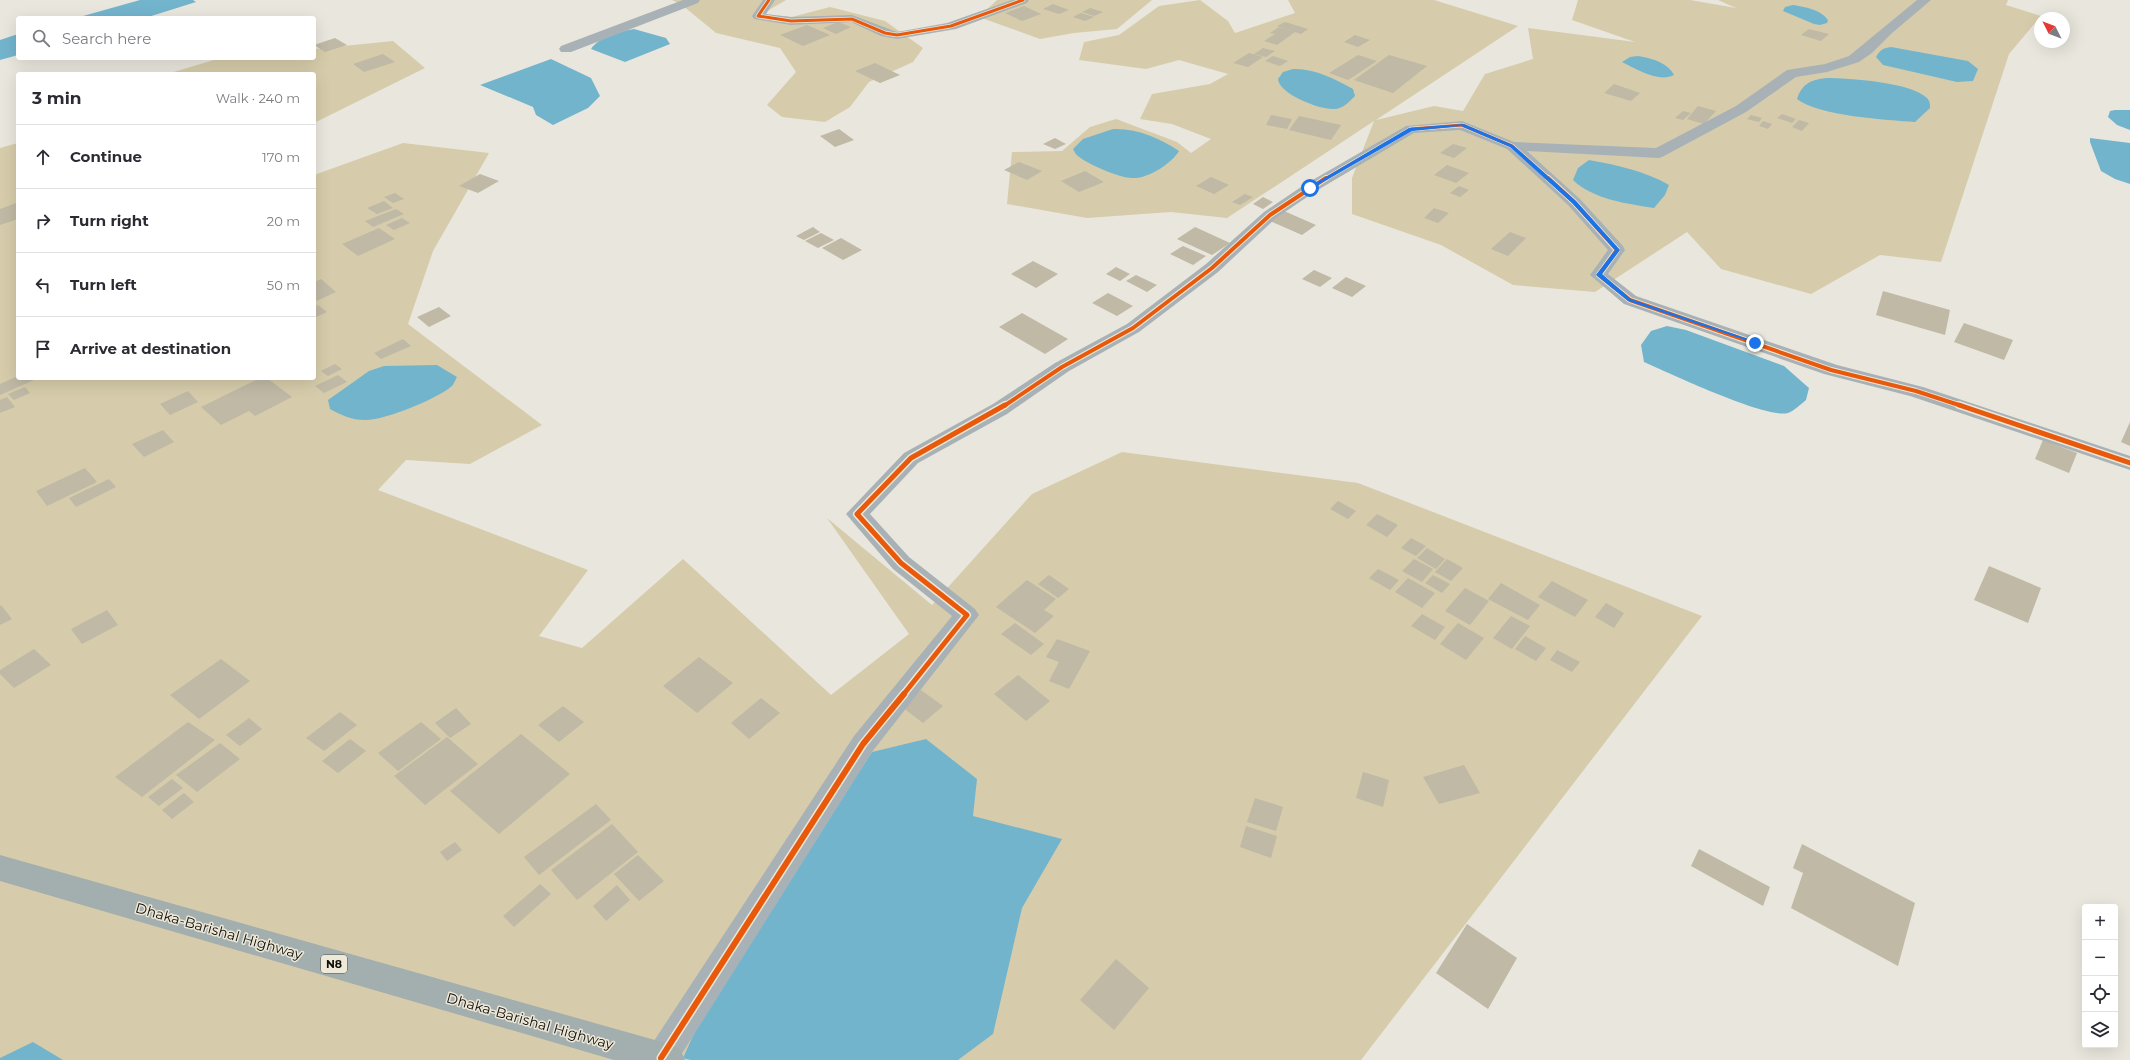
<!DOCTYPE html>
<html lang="en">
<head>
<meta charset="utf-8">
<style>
  :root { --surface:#fff; --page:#f2f2f3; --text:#2b2b33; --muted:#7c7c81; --line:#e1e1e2 }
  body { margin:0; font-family:Montserrat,sans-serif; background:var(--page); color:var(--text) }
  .controls { position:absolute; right:12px; bottom:12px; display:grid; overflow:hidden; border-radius:4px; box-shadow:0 4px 16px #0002 }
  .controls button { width:36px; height:36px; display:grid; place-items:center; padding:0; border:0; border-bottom:1px solid var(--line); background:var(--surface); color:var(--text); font:20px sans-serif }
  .compass { position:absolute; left:2034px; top:12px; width:36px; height:36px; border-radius:50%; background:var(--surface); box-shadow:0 4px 16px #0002; rotate:312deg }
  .stop { position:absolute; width:12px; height:12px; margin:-9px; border:3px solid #1a73e8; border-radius:50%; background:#fff }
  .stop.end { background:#1a73e8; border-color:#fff; box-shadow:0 1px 4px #0008 }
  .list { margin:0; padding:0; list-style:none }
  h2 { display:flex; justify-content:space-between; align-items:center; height:52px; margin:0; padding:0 16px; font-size:17px }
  h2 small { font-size:13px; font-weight:400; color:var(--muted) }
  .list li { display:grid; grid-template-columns:26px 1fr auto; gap:12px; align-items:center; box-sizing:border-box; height:64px; padding:0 16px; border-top:1px solid var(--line) }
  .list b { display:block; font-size:15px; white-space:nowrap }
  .list em { font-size:13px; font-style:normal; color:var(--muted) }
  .icon { flex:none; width:22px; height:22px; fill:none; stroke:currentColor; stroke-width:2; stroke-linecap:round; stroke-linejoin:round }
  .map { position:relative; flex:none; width:2130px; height:1060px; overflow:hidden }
  .search { position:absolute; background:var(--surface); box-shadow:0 4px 16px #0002; left:16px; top:16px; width:300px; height:44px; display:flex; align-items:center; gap:10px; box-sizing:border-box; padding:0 14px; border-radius:4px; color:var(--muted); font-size:15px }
  .panel { position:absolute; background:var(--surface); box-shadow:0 4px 16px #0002; left:16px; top:72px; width:300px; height:308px; border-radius:4px }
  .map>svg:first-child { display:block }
  .green { fill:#d6ccab }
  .water { fill:#73b4cd }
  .building { fill:#bfb9a5 }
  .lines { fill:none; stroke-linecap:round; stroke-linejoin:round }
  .street { fill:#a8b2b6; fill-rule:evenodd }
  .highway { fill:#a3aeae; fill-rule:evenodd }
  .cycleway-far3-casing { stroke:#eee8d8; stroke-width:4.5 }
  .cycleway-far2-casing { stroke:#eee8d8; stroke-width:6 }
  .cycleway-far1-casing { stroke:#eee8d8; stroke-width:8 }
  .cycleway-casing { stroke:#eee8d8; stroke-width:9 }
  .cycleway-far3 { stroke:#e8590c; stroke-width:3 }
  .cycleway-far2 { stroke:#e8590c; stroke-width:4 }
  .cycleway-far1 { stroke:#e8590c; stroke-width:5 }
  .cycleway { stroke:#e8590c; stroke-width:6 }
  .route { fill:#1a73e8 }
  .labels { text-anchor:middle; stroke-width:3; stroke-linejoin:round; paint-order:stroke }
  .shield { fill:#eee8d8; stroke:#535047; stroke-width:1 }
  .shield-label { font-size:11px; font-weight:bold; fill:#110f09 }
  .near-street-label { font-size:14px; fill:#110f09; stroke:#eee8d8 }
</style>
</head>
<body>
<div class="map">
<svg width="2130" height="1060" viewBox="0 0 2130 1060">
  <rect width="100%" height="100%" fill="#e9e6dd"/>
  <!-- green -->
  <path class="green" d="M 672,0 L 786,0 L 762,14 L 792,17 L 830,7 L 885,21 L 923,48 L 913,62 L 869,82 L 850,107 L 825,122 L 782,117 L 767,105 L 796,72 L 780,48 L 716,33 L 682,5 Z
    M 997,0 L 1152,0 L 1117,29 L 1074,33 L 1040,39 L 979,17 Z
    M 1200,0 L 1228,21 L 1235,33 L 1295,13 L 1288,0 L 1434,0 L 1518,26 L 1376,120 L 1434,106 L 1463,111 L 1485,74 L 1533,59 L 1528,28 L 1635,42 L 1572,20 L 1578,0 L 1690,0 L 1736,8 L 1718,0 L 2008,0 L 2006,5 L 2041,16 L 2009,54 L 1941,262 L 1880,255 L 1811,294 L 1721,269 L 1687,232 L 1595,292 L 1513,285 L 1441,245 L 1352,214 L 1352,178 L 1374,121 L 1227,218 L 1171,212 L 1087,218 L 1007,204 L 1012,152 L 1062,151 L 1090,127 L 1116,119 L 1177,142 L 1191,153 L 1211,139 L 1172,124 L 1140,119 L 1152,94 L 1210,84 L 1228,74 L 1179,60 L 1146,69 L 1079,60 L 1084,42 L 1119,35 L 1159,6 Z
    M 393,41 L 425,68 L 314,123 L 314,74 L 167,74 L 217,59 L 314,58 L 314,49 Z
    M 18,143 L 18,378 L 314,378 L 314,175 L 403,143 L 489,153 L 433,251 L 408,324 L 542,425 L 470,464 L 406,460 L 378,490 L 588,570 L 539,636 L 582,648 L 683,559 L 831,695 L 909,634 L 827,518 L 932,605 L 1032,494 L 1122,452 L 1358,483 L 1702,616 L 1361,1060 L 0,1060 L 0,148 Z"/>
  <!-- water -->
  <path class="water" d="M 140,0 L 193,0 L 196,2 L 145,18 L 76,18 Z
    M 1793,5 C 1805,7 1820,9 1828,20 L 1827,23 L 1820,25 L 1814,24 L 1783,11 L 1785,7 Z
    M 634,29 L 666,38 L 670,44 L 625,62 L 591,49 C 599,37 621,31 634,29 Z
    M 18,34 L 18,55 L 0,60 L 0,40 Z
    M 1891,47 L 1968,61 L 1978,69 L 1973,81 L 1957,82 L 1883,65 L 1876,57 C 1880,50 1883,48 1891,47 Z
    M 1638,56 C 1652,58 1668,63 1674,75 C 1659,83 1636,69 1622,62 L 1630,57 Z
    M 551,59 L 591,78 L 600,96 L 588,108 L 553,125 L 536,115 L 533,107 L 480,85 Z
    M 1293,69 C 1313,68 1336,79 1353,89 L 1355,96 C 1349,102 1343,109 1334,109 C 1320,110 1279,94 1278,79 L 1283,72 Z
    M 1826,78 C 1848,78 1913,82 1928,99 C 1930,102 1930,105 1930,108 L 1915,122 C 1888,120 1818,116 1797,99 C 1802,84 1810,80 1826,78 Z
    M 2115,110 L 2130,110 L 2130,130 L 2117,125 L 2108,117 L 2110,111 Z
    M 1113,129 C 1137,128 1160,138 1179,151 C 1171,164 1148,179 1132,178 C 1120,178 1087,164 1078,156 C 1076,155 1074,151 1073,149 L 1083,139 Z
    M 2090,138 L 2130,143 L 2130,184 L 2115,179 L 2101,171 L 2090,142 Z
    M 1589,160 C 1617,165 1645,171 1669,185 L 1665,195 L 1654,208 C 1628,204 1592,199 1573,180 L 1578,168 Z
    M 1667,326 L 1686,330 L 1784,366 L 1809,388 L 1806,400 C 1801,404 1794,411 1788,413 C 1766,419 1669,373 1644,362 L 1641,345 L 1651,331 Z
    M 437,365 L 457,377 C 456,379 454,383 453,385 C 440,398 383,421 365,420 C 351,420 341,415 330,409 L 328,400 L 369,371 L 384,366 Z
    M 926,739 L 977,779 L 973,816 L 1062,839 L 1022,908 L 993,1034 L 958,1060 L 691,1060 L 683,1058 L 701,1018 L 872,752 Z
    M 33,1042 L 63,1060 L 0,1060 L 0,1058 Z"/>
  <!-- building -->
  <path class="building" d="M 1053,4 L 1069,10 L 1059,14 L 1043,9 Z
    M 1024,6 L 1041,14 L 1022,21 L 1005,13 Z
    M 1090,8 L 1103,12 L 1094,16 L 1082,12 Z
    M 1081,13 L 1094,17 L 1085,21 L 1073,17 Z
    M 838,22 L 851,27 L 836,34 L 823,28 Z
    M 1285,22 L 1308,29 L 1301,34 L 1277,26 Z
    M 807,25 L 830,35 L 803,46 L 780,35 Z
    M 1279,27 L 1295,32 L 1277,45 L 1264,41 L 1275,34 L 1270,33 Z
    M 1809,29 L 1829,34 L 1821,41 L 1801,35 Z
    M 1355,35 L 1370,40 L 1358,47 L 1344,42 Z
    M 335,38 L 347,45 L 325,52 L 314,45 Z
    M 1263,48 L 1275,51 L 1266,57 L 1254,54 Z
    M 1249,53 L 1263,57 L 1248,67 L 1233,63 Z
    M 383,54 L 395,62 L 364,72 L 353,64 Z
    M 1358,55 L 1377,61 L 1348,80 L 1329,73 Z
    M 1389,55 L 1427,66 L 1393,93 L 1354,80 Z
    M 1273,56 L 1288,61 L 1280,66 L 1265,61 Z
    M 875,63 L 900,75 L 880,83 L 855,71 Z
    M 1614,84 L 1640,93 L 1631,101 L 1604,93 Z
    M 1698,106 L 1716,111 L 1704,124 L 1687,119 Z
    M 1683,111 L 1691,113 L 1683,120 L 1675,118 Z
    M 1782,114 L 1796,119 L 1792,123 L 1777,118 Z
    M 1271,115 L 1292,119 L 1287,129 L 1266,125 Z
    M 1751,115 L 1762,118 L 1759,122 L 1747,119 Z
    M 1299,116 L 1341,125 L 1331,140 L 1289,130 Z
    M 1799,120 L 1809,123 L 1802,131 L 1792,127 Z
    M 1763,121 L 1772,124 L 1768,129 L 1759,126 Z
    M 839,129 L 854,140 L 835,147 L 820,136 Z
    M 1055,138 L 1066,144 L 1055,149 L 1043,144 Z
    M 1453,144 L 1467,148 L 1454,158 L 1440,153 Z
    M 1019,162 L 1042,171 L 1027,180 L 1004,170 Z
    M 1447,165 L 1469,173 L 1456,183 L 1434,175 Z
    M 1085,171 L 1104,182 L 1079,192 L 1061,181 Z
    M 480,174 L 499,181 L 478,193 L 459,186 Z
    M 1211,177 L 1229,185 L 1214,194 L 1196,186 Z
    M 1459,186 L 1469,190 L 1460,197 L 1450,193 Z
    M 395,193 L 404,199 L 393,203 L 384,197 Z
    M 1245,194 L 1253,197 L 1240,205 L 1232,202 Z
    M 1263,197 L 1273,202 L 1263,209 L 1253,204 Z
    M 384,201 L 393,208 L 377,214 L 367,208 Z
    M 16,203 L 18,205 L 18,219 L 0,225 L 0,209 Z
    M 1434,208 L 1449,213 L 1438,223 L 1424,218 Z
    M 396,209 L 404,214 L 373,227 L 365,221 Z
    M 1284,211 L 1316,225 L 1302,235 L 1270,221 Z
    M 402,218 L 410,223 L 394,230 L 386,225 Z
    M 813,227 L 820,232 L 804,240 L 796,236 Z
    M 1195,227 L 1230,243 L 1212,255 L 1177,239 Z
    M 379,228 L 395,239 L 358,256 L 342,244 Z
    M 1510,232 L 1526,238 L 1508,256 L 1491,249 Z
    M 821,233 L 834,240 L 818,248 L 805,241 Z
    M 841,238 L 862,250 L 843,260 L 822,248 Z
    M 1183,246 L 1206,256 L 1193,265 L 1170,254 Z
    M 1033,261 L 1058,274 L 1036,288 L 1011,274 Z
    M 1116,267 L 1130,274 L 1120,281 L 1106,274 Z
    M 1314,270 L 1332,278 L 1320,287 L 1302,279 Z
    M 1136,275 L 1157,285 L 1147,292 L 1126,281 Z
    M 1346,277 L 1366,286 L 1352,297 L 1332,288 Z
    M 321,279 L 336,292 L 314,302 L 314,282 Z
    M 1883,291 L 1950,310 L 1945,335 L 1876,315 Z
    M 1108,293 L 1133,306 L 1117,316 L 1092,303 Z
    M 318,305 L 327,312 L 314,318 L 314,307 Z
    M 439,307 L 451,316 L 429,327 L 417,317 Z
    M 1022,313 L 1068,339 L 1045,354 L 999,327 Z
    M 1964,323 L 2013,340 L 2004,360 L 1954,342 Z
    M 403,339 L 411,346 L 381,359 L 374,353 Z
    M 335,364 L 342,369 L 328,376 L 321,371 Z
    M 338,375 L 347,382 L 324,393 L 315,386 Z
    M 18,376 L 18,378 L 33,378 L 34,380 L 0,395 L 0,384 Z
    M 260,378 L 267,378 L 292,397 L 255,416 L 249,411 L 221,425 L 201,407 Z
    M 25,387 L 30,393 L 14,400 L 8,394 Z
    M 188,391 L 198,402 L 170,415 L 160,404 Z
    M 7,397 L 15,407 L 0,413 L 0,400 Z
    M 2130,422 L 2130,446 L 2121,442 Z
    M 163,430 L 174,442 L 144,457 L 132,444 Z
    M 2043,440 L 2077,453 L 2069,473 L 2035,459 Z
    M 85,468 L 97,482 L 47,506 L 36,491 Z
    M 109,479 L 116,487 L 76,507 L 69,498 Z
    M 1338,501 L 1356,511 L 1348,519 L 1330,509 Z
    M 1377,514 L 1398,525 L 1387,537 L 1366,525 Z
    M 1411,538 L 1426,546 L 1416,556 L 1401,548 Z
    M 1427,548 L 1445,559 L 1436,569 L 1417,558 Z
    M 1414,559 L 1433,569 L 1422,582 L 1402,571 Z
    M 1447,559 L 1463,568 L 1451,581 L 1435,572 Z
    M 1989,566 L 2041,588 L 2028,623 L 1974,600 Z
    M 1378,569 L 1399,580 L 1390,590 L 1369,578 Z
    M 1049,575 L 1069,589 L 1058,598 L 1038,584 Z
    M 1433,575 L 1450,584 L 1442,593 L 1425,583 Z
    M 1408,578 L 1435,593 L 1422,608 L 1395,592 Z
    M 1027,580 L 1056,599 L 1044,610 L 1054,616 L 1035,633 L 996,607 Z
    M 1552,581 L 1588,600 L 1575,617 L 1538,597 Z
    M 1501,583 L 1540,605 L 1528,620 L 1488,599 Z
    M 1465,588 L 1489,601 L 1470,625 L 1445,611 Z
    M 1606,603 L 1624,613 L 1614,628 L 1595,617 Z
    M 1,605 L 12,619 L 0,625 L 0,606 Z
    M 107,610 L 118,625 L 82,644 L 71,629 Z
    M 1422,614 L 1445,627 L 1435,640 L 1411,626 Z
    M 1511,616 L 1530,626 L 1512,649 L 1493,638 Z
    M 1015,623 L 1044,644 L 1031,655 L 1001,634 Z
    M 1458,623 L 1484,638 L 1466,660 L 1440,644 Z
    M 1525,636 L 1546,648 L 1536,661 L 1515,649 Z
    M 1057,639 L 1090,651 L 1069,689 L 1049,681 L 1059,662 L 1046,657 Z
    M 34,649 L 51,665 L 14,688 L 0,674 L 0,670 Z
    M 1557,650 L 1580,662 L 1572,672 L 1550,660 Z
    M 699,657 L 733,683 L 697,713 L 663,686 Z
    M 221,659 L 250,681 L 199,719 L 170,695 Z
    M 1018,675 L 1050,701 L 1026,721 L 994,694 Z
    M 921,690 L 943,706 L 923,723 L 902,707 Z
    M 761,698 L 780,713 L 749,739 L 731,723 Z
    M 563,706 L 584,722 L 559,742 L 538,725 Z
    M 456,708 L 471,724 L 450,738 L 435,723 Z
    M 340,712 L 357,725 L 324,751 L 306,738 Z
    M 249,718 L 262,729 L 240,746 L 226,735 Z
    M 188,722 L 215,740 L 142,797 L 115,777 Z
    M 421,722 L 441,739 L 398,771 L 378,753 Z
    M 521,734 L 570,774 L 499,834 L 450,791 Z
    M 447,737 L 478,764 L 425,805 L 394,776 Z
    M 350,739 L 366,751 L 338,773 L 322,761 Z
    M 220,743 L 240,759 L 197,792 L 176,775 Z
    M 1464,765 L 1480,793 L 1439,804 L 1423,777 Z
    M 1363,772 L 1389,780 L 1383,807 L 1356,798 Z
    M 172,779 L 183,788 L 159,806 L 148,797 Z
    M 184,793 L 194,802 L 172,819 L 162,810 Z
    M 1255,798 L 1283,807 L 1276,831 L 1247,822 Z
    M 596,804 L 611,820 L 539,875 L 524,857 Z
    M 612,824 L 638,852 L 577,900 L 551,870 Z
    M 1246,826 L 1277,836 L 1271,858 L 1240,847 Z
    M 455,842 L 462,850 L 447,861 L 440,852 Z
    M 1802,844 L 1915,903 L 1898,966 L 1791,908 L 1803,873 L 1793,868 Z
    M 1699,849 L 1770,887 L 1763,906 L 1691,866 Z
    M 638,855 L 664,881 L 639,901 L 614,874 Z
    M 540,884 L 551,894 L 514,927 L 503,916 Z
    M 617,885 L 630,900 L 606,921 L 593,906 Z
    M 1467,924 L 1517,958 L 1488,1009 L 1436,973 Z
    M 1116,959 L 1149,988 L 1114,1030 L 1080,1000 Z"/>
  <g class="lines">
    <!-- street -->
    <path class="street" d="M 683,0 L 700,0 L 698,3 L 571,52 L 561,52 L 559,49 L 561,46 Z
      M 763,0 L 775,0 L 766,14 L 791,17 L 852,15 L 897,32 L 947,23 L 1012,0 L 1029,0 L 1027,3 L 956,29 L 897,39 L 881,36 L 851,22 L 791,25 L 754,19 L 752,16 Z
      M 1917,0 L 1931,0 L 1891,34 L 1872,53 L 1859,62 L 1827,72 L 1796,77 L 1746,112 L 1664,156 L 1659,158 L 1527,151 L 1580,199 L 1623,246 L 1625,250 L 1608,274 L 1636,296 L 1837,365 L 1923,387 L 2130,456 L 2130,470 L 1910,396 L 1824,374 L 1624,304 L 1590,275 L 1608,250 L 1568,205 L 1507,149 L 1460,130 L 1414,133 L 1316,191 L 1276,218 L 1218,272 L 1139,332 L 1069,371 L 1007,414 L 918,463 L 870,514 L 909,557 L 975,609 L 979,615 L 872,752 L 678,1060 L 646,1060 L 650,1047 L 854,736 L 952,616 L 893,569 L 846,514 L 904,453 L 993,404 L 1055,363 L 1127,324 L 1206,264 L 1264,212 L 1304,185 L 1406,126 L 1462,121 L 1514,142 L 1656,148 L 1736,106 L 1787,70 L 1825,64 L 1849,56 Z"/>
    <!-- highway -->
    <path class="highway" d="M 0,855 L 669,1044 L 680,1049 L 685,1060 L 614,1060 L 0,881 Z"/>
    <defs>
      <path id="cycleway-far3" d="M 769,0 L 758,16 L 791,21 L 852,19 L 885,33 L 897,35 L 951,26 L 1023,0
        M 1325,179 L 1411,129 L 1462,125 L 1512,146 L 1549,179"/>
      <path id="cycleway-far2" d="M 1548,178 L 1574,202 L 1617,250 L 1599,275 L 1630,300 L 1831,370 L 1916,391 L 1962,406
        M 1004,406 L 1062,367 L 1133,328 L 1212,268 L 1270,215 L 1326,178"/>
      <path id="cycleway-far1" d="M 1959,405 L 2130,463
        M 903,695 L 967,615 L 901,563 L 857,514 L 911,458 L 1005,405"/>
      <path id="cycleway" d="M 661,1058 L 863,744 L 904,694"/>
    </defs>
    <!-- cycleway-far3 casing -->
    <use href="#cycleway-far3" class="cycleway-far3-casing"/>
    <!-- cycleway-far2 casing -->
    <use href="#cycleway-far2" class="cycleway-far2-casing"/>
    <!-- cycleway-far1 casing -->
    <use href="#cycleway-far1" class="cycleway-far1-casing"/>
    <!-- cycleway casing -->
    <use href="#cycleway" class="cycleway-casing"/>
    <!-- cycleway-far3 -->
    <use href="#cycleway-far3" class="cycleway-far3"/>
    <!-- cycleway-far2 -->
    <use href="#cycleway-far2" class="cycleway-far2"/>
    <!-- cycleway-far1 -->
    <use href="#cycleway-far1" class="cycleway-far1"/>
    <!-- cycleway -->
    <use href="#cycleway" class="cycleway"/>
  </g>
  <!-- route -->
  <path class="route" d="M 1464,124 L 1513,145 L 1576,201 L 1620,250 L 1602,274 L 1631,299 L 1757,342 L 1757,344 L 1628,301 L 1596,275 L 1615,250 L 1572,203 L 1510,147 L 1461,126 L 1412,131 L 1311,189 L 1307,188 L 1409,128 Z"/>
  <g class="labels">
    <!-- shield labels -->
    <rect class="shield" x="321" y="955" width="26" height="18" rx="3"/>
    <g class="shield-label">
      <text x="334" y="968">N8</text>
    </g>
    <!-- near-street labels -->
    <g class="near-street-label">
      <text transform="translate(219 931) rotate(16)" y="5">Dhaka-Barishal Highway</text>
      <text transform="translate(530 1021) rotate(16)" y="5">Dhaka-Barishal Highway</text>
    </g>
  </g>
</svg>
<div class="controls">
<button>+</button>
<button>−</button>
<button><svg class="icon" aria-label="locate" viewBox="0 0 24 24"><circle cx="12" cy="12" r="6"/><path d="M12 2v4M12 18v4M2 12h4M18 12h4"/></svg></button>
<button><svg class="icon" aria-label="layers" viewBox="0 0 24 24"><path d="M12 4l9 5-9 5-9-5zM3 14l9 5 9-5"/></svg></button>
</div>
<svg class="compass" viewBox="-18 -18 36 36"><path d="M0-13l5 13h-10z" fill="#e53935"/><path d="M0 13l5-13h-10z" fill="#7c7c81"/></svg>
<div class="stop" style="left:1310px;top:188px"></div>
<div class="stop end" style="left:1755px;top:343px"></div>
<div class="search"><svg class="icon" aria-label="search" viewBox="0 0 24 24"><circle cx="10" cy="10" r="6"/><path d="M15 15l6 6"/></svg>Search here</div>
<section class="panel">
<h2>3 min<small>Walk · 240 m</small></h2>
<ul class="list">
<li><svg class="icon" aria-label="ahead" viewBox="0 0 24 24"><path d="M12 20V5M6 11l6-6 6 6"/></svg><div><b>Continue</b></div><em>170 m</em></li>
<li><svg class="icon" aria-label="right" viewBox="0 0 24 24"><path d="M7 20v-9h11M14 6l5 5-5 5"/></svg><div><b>Turn right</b></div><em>20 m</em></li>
<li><svg class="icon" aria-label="left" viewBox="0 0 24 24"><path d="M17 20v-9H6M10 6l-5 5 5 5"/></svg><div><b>Turn left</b></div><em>50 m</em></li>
<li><svg class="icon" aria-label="arrive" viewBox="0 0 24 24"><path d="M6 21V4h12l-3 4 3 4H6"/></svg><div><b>Arrive at destination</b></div></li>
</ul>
</section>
</div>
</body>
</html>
